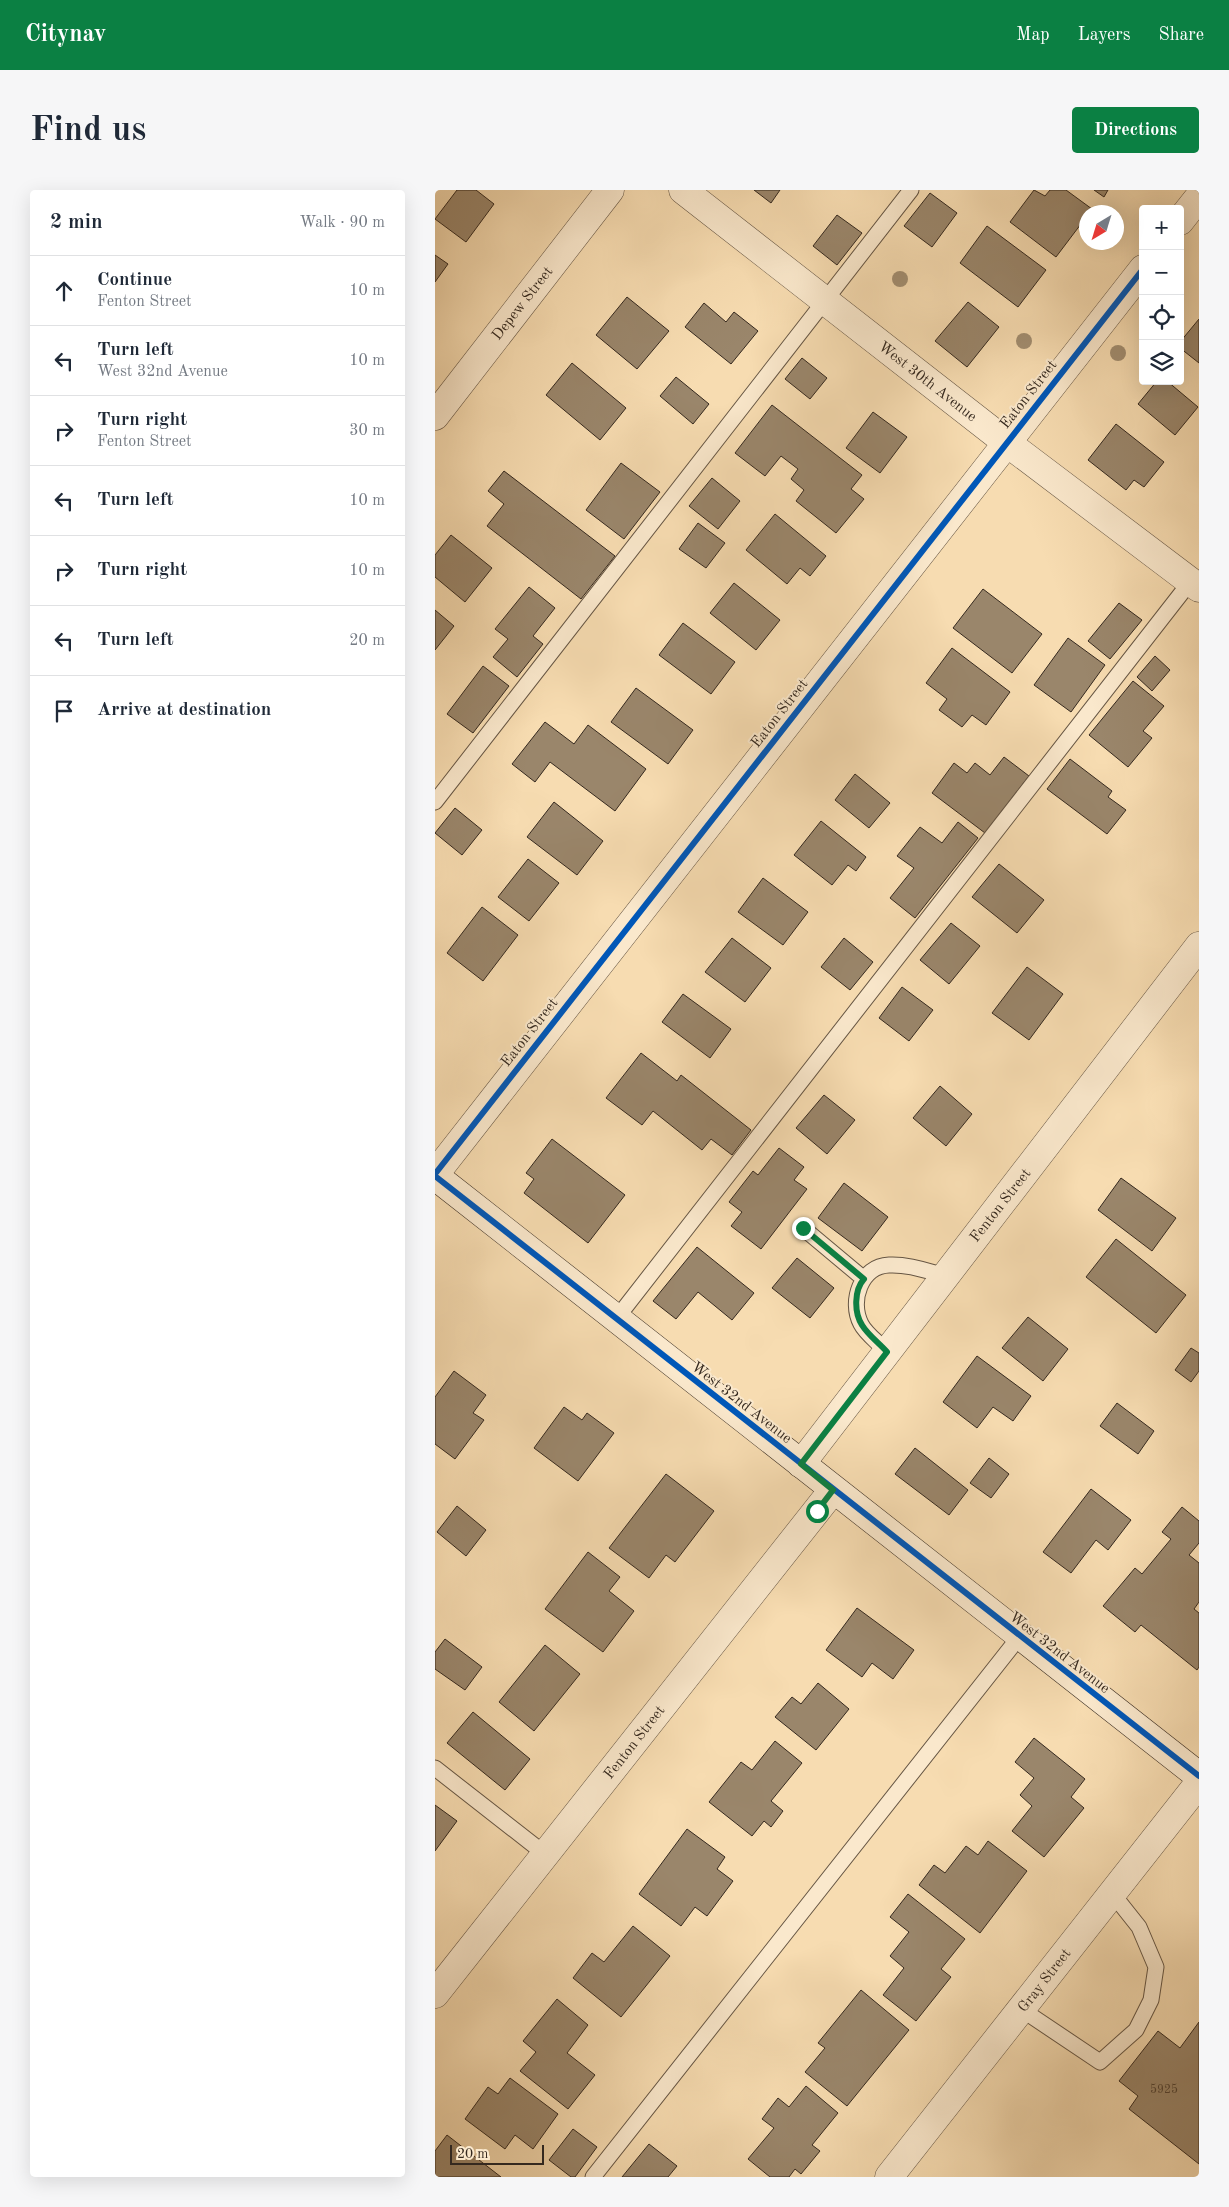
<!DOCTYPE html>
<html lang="en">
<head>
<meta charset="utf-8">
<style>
  :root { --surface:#fff; --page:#f6f6f7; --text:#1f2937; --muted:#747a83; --line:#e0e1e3; --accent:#0b8043 }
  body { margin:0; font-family:"Old Standard TT",serif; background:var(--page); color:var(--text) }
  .controls { position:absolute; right:15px; top:15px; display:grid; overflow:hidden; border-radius:5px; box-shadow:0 5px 20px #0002 }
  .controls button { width:45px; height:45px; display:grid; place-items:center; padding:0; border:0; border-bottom:1px solid var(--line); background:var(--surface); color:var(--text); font:25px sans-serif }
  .compass { position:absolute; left:644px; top:15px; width:45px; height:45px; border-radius:50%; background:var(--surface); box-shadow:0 5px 20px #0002; rotate:218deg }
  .scale { position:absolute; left:15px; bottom:12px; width:94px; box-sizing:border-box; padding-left:5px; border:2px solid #35291f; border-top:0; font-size:14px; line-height:18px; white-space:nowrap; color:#35291f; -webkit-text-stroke:4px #fae8cc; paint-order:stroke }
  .stop { position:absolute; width:15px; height:15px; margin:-11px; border:4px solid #0b8043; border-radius:50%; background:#fff }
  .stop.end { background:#0b8043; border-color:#fff; box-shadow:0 1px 5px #0008 }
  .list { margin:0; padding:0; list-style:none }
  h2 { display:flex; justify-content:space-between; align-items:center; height:65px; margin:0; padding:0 20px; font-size:21px }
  h2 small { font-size:16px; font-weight:400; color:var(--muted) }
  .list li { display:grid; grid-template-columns:32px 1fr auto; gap:15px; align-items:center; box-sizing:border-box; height:70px; padding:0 20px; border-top:1px solid var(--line) }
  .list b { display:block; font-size:19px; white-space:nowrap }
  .list p { margin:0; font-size:16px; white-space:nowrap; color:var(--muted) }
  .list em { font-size:16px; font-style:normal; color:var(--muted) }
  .icon { flex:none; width:28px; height:28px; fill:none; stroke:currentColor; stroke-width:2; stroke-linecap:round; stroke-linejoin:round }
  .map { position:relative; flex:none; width:764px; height:1987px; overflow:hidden; border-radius:5px }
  header { display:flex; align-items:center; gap:30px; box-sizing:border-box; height:70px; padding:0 25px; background:var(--accent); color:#fff }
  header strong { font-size:24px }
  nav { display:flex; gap:28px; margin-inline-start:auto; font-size:18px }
  .intro { display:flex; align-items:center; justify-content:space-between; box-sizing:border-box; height:120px; padding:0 30px }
  h1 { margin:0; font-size:35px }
  .button { padding:12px 22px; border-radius:5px; background:var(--accent); color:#fff; font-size:18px; font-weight:700 }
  main { display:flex; gap:30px; padding:0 30px }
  aside { flex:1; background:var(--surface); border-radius:5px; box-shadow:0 5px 20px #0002 }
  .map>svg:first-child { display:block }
  .building { fill:#9a866b; stroke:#35291f }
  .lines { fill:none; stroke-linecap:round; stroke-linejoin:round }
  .lane-casing { stroke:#665644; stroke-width:17 }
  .street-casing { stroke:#665644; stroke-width:29 }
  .secondary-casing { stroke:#35291f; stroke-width:29 }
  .lane { stroke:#fae8cc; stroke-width:15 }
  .street { stroke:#fae8cc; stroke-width:28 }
  .secondary { stroke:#fae8cc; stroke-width:28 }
  .cycleway-casing { stroke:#fae8cc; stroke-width:9 }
  .cycleway { stroke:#0057b8; stroke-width:6 }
  .tree { fill:#a28e71 }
  .route { stroke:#0b8043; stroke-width:6 }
  .labels { text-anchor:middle; stroke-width:4; stroke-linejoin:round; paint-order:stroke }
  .number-label { font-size:12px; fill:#4e4032 }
  .street-label { font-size:15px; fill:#35291f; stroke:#fae8cc }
</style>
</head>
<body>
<header>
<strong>Citynav</strong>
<nav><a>Map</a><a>Layers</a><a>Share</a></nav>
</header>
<div class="intro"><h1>Find us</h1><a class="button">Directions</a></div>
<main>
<aside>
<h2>2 min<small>Walk · 90 m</small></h2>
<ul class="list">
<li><svg class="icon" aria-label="ahead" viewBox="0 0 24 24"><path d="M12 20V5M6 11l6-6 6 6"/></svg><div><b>Continue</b><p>Fenton Street</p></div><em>10 m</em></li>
<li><svg class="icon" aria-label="left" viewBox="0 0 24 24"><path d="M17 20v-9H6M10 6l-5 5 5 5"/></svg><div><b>Turn left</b><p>West 32nd Avenue</p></div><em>10 m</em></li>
<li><svg class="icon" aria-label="right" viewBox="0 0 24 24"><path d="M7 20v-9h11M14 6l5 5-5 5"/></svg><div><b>Turn right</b><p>Fenton Street</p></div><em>30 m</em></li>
<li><svg class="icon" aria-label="left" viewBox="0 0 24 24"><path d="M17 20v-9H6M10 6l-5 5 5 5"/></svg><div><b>Turn left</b></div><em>10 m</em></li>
<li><svg class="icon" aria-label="right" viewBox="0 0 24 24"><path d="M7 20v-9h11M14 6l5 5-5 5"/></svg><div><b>Turn right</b></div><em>10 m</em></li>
<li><svg class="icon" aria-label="left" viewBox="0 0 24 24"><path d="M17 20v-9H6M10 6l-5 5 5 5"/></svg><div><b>Turn left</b></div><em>20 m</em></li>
<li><svg class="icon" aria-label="arrive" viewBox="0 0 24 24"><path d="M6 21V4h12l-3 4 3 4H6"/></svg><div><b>Arrive at destination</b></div></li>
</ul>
</aside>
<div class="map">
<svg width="764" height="1987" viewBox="0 0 764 1987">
  <rect width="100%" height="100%" fill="#f7dcb1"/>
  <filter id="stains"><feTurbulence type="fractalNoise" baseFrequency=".004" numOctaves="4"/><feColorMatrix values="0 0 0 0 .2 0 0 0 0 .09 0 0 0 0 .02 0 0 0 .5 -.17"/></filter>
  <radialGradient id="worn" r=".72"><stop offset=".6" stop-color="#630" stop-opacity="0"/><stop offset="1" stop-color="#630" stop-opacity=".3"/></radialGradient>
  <!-- building -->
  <path class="building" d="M 22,0 L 41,0 L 59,14 L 31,52 L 0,29 Z
    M 319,0 L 345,0 L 336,13 Z
    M 599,0 L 610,6 L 615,0 L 631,0 L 657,19 L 652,22 L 652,26 L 621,67 L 575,32 Z
    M 659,0 L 673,0 L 669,7 Z
    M 495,3 L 522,23 L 497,57 L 469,36 Z
    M 402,25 L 427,43 L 402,75 L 378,56 Z
    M 552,36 L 611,80 L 583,117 L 525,73 Z
    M 0,65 L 13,74 L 0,92 Z
    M 192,107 L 234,141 L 202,179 L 161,145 Z
    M 533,112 L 564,137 L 532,177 L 500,151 Z
    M 269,113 L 291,132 L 299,122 L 323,141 L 296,174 L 250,137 Z
    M 764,129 L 764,173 L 745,158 L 745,152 Z
    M 367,168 L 392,188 L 375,209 L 350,189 Z
    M 137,173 L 191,218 L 165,250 L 111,205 Z
    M 241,187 L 274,214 L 258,234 L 225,206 Z
    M 722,191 L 732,191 L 763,217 L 740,245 L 703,214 Z
    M 337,215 L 427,285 L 416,299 L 429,309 L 401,343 L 361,311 L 369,300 L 356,289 L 363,279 L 346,266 L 330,286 L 300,263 Z
    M 438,222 L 472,247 L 445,283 L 411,258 Z
    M 681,234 L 729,272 L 709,297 L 699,290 L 691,300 L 653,270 Z
    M 186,273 L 225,302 L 189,349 L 151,320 Z
    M 69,281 L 180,366 L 146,409 L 52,336 L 69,314 L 53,301 Z
    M 277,288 L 305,311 L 283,339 L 254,316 Z
    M 340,324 L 391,366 L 375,386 L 365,378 L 352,394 L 311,360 Z
    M 263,333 L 290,353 L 271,378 L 244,359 Z
    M 16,345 L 57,378 L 30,412 L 0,387 L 0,365 Z
    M 299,393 L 345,430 L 321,460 L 275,423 Z
    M 94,397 L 120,418 L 98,446 L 108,454 L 82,487 L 58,467 L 73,449 L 60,439 Z
    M 548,399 L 607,444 L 577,483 L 518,438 Z
    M 684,413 L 707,430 L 675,469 L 653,451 Z
    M 0,420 L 19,436 L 0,460 Z
    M 248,433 L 300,472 L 276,504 L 224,465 Z
    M 633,448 L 670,475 L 636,522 L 599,495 Z
    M 517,458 L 575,502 L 551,535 L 537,525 L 527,537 L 504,520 L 512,509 L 491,493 Z
    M 720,466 L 735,480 L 717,501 L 702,487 Z
    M 48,476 L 74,496 L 38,543 L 12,524 Z
    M 698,491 L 729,516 L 708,541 L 717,548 L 693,577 L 654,545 Z
    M 201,498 L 258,540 L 233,574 L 176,532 Z
    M 110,532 L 139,554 L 153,535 L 211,579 L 180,621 L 115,572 L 100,592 L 77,574 Z
    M 569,567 L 594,586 L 550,643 L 497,603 L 519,573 L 532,583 L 540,573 L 555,585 Z
    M 635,569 L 677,601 L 673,607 L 691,620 L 672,644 L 612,599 Z
    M 420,584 L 455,613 L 434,638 L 400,610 Z
    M 119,612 L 168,651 L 142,685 L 92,647 Z
    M 20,618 L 47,640 L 27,665 L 0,643 Z
    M 386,631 L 431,667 L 421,681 L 413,675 L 397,695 L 359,665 Z
    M 523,632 L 543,648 L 480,728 L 455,708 L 479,678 L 462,666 L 485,637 L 507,653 Z
    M 93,669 L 124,693 L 94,731 L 63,707 Z
    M 564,674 L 609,710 L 582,743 L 537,707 Z
    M 328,688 L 373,722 L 348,755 L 303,722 Z
    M 47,717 L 83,745 L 48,791 L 12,763 Z
    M 516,733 L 545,756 L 514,794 L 485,770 Z
    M 297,748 L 336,778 L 310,812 L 270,782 Z
    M 409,748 L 438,772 L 415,800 L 386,777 Z
    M 592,777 L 628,804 L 594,850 L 557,823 Z
    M 467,797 L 498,820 L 474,851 L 444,828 Z
    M 248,804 L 296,839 L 275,868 L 227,832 Z
    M 206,863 L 242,891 L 246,885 L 316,940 L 297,965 L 276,949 L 267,960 L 218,921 L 207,935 L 171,908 Z
    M 505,896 L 537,924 L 511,956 L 478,928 Z
    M 389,905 L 420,930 L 392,964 L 361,938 Z
    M 117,949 L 190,1005 L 153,1053 L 89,1003 L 99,989 L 91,983 Z
    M 344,958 L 369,977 L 359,990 L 372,999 L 326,1059 L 296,1036 L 307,1022 L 294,1012 L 318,981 L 323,985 Z
    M 686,988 L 741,1028 L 717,1061 L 663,1020 Z
    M 409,993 L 453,1027 L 427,1061 L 383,1028 Z
    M 681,1049 L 751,1105 L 721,1143 L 651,1087 Z
    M 262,1057 L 319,1103 L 297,1130 L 263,1102 L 241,1129 L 218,1111 Z
    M 362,1068 L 399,1098 L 375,1128 L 337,1098 Z
    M 593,1127 L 633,1159 L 608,1191 L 567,1158 Z
    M 756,1158 L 764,1163 L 764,1181 L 756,1192 L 740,1180 Z
    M 542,1166 L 596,1206 L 578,1231 L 558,1217 L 542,1238 L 508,1212 Z
    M 19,1181 L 51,1205 L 38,1223 L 49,1230 L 20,1269 L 0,1254 L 0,1207 Z
    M 682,1213 L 719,1241 L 703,1264 L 665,1236 Z
    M 129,1217 L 147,1230 L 152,1223 L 179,1243 L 143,1291 L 99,1258 Z
    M 480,1258 L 533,1300 L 514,1325 L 460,1284 Z
    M 554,1268 L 574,1284 L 556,1308 L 535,1293 Z
    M 231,1284 L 279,1321 L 240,1372 L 231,1365 L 214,1388 L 174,1358 Z
    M 656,1299 L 696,1330 L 673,1360 L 661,1350 L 636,1383 L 608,1362 Z
    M 22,1316 L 51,1340 L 31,1366 L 2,1342 Z
    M 747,1317 L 764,1331 L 764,1353 L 754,1365 L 764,1373 L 764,1412 L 759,1419 L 764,1423 L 764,1477 L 762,1480 L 706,1435 L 700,1442 L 668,1416 L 700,1378 L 707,1384 L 736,1349 L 727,1342 Z
    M 153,1362 L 185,1387 L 174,1401 L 199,1421 L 168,1462 L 110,1419 Z
    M 422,1418 L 479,1460 L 458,1489 L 437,1473 L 427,1487 L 391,1460 Z
    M 10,1449 L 47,1477 L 30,1500 L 0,1479 L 0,1462 Z
    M 110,1455 L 145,1484 L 99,1541 L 64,1512 Z
    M 383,1493 L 414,1519 L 381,1560 L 340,1527 L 357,1507 L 366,1514 Z
    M 38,1522 L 95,1569 L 70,1600 L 12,1553 Z
    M 599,1548 L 650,1589 L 636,1607 L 649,1618 L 609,1667 L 577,1641 L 597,1616 L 585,1605 L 599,1588 L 580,1572 Z
    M 340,1551 L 367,1573 L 336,1611 L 348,1621 L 336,1637 L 329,1631 L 317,1646 L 274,1612 L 306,1572 L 317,1580 Z
    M 0,1615 L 22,1631 L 0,1661 Z
    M 252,1639 L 290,1667 L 282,1679 L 298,1691 L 272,1726 L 260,1717 L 246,1736 L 204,1704 Z
    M 553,1651 L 592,1681 L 545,1743 L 484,1695 L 499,1675 L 510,1683 L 531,1656 L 543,1665 Z
    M 473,1704 L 530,1749 L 506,1779 L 516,1787 L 481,1831 L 448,1805 L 469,1778 L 455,1766 L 474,1742 L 455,1727 Z
    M 198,1736 L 235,1766 L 186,1827 L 138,1788 L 157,1763 L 169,1772 Z
    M 426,1800 L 474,1840 L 412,1916 L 370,1882 L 390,1858 L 383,1853 Z
    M 122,1809 L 153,1835 L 132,1863 L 160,1885 L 133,1919 L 85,1881 L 101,1862 L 88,1851 Z
    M 764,1832 L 764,1974 L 694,1919 L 703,1906 L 684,1891 L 723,1841 L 745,1858 Z
    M 75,1888 L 123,1924 L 98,1959 L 80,1945 L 70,1959 L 30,1929 L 53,1897 L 63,1904 Z
    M 371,1896 L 403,1923 L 377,1955 L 385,1961 L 366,1984 L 360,1979 L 354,1987 L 335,1987 L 313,1969 L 339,1938 L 327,1929 L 343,1908 L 354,1917 Z
    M 138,1939 L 162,1957 L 140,1987 L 136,1987 L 114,1970 Z
    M 12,1945 L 66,1987 L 0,1987 L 0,1961 Z
    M 214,1954 L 242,1976 L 233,1987 L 187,1987 Z"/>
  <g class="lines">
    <defs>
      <path id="lane" d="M 0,612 L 476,0
        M 368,1038 L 429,1089
        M 181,1129 L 759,387
        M 452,1162 C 444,1153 431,1144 426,1134 C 414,1111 426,1076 454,1075 C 473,1074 492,1081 511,1086
        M 0,1578 L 110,1664
        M 586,1819 L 665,1872 L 701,1840 L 716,1810 L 721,1777 L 704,1737 L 677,1703
        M 158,1987 L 585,1446"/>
      <path id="street" d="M 248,0 L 571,252 L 764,398
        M 745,31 L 764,7
        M 0,226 L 175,0
        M 0,984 L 708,79
        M 366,1274 L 764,756
        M 0,1804 L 398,1300
        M 454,1987 L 764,1593"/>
      <path id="secondary" d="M 0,986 L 764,1586"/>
    </defs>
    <!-- lane casing -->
    <use href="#lane" class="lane-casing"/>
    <!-- street casing -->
    <use href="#street" class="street-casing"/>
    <!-- secondary casing -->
    <use href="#secondary" class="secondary-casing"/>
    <!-- lane -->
    <use href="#lane" class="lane"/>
    <!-- street -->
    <use href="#street" class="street"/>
    <!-- secondary -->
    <use href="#secondary" class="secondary"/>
    <defs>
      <path id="cycleway" d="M 0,984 L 708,79
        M 0,986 L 764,1586"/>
    </defs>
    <!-- cycleway casing -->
    <use href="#cycleway" class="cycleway-casing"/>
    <!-- cycleway -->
    <use href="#cycleway" class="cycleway"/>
  </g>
  <!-- trees -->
  <g class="tree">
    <circle cx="465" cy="89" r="8"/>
    <circle cx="589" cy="151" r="8"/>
    <circle cx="683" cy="163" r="8"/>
  </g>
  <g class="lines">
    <!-- route -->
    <path class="route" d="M 368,1038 L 429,1089 C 419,1100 419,1123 427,1135 C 433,1145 444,1153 452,1162 L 366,1274 L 398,1300 L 382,1321"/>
  </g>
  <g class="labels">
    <!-- number labels -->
    <g class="number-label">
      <text x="729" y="1903">5925</text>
    </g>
    <!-- street labels -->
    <g class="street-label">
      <text transform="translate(87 113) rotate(-52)" y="5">Depew Street</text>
      <text transform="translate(493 191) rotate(38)" y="5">West 30th Avenue</text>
      <text transform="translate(593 204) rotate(-52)" y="5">Eaton Street</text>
      <text transform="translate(344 523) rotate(-52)" y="5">Eaton Street</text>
      <text transform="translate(94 842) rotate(-52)" y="5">Eaton Street</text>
      <text transform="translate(565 1015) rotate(-52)" y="5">Fenton Street</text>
      <text transform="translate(307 1212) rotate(38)" y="5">West 32nd Avenue</text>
      <text transform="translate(625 1462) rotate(38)" y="5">West 32nd Avenue</text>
      <text transform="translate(199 1552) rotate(-52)" y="5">Fenton Street</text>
      <text transform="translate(609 1790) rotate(-52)" y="5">Gray Street</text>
    </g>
  </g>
  <rect width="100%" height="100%" filter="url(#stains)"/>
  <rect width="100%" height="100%" fill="url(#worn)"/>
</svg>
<div class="controls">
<button>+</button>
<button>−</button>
<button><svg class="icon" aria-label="locate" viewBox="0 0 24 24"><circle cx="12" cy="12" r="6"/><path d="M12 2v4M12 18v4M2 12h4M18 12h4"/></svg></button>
<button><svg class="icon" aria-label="layers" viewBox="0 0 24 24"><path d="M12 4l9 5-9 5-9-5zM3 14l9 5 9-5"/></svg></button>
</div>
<svg class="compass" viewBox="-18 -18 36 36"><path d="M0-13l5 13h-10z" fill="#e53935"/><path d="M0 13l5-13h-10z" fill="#747a83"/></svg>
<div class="scale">20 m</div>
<div class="stop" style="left:382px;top:1321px"></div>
<div class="stop end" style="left:368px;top:1038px"></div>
</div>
</main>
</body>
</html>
